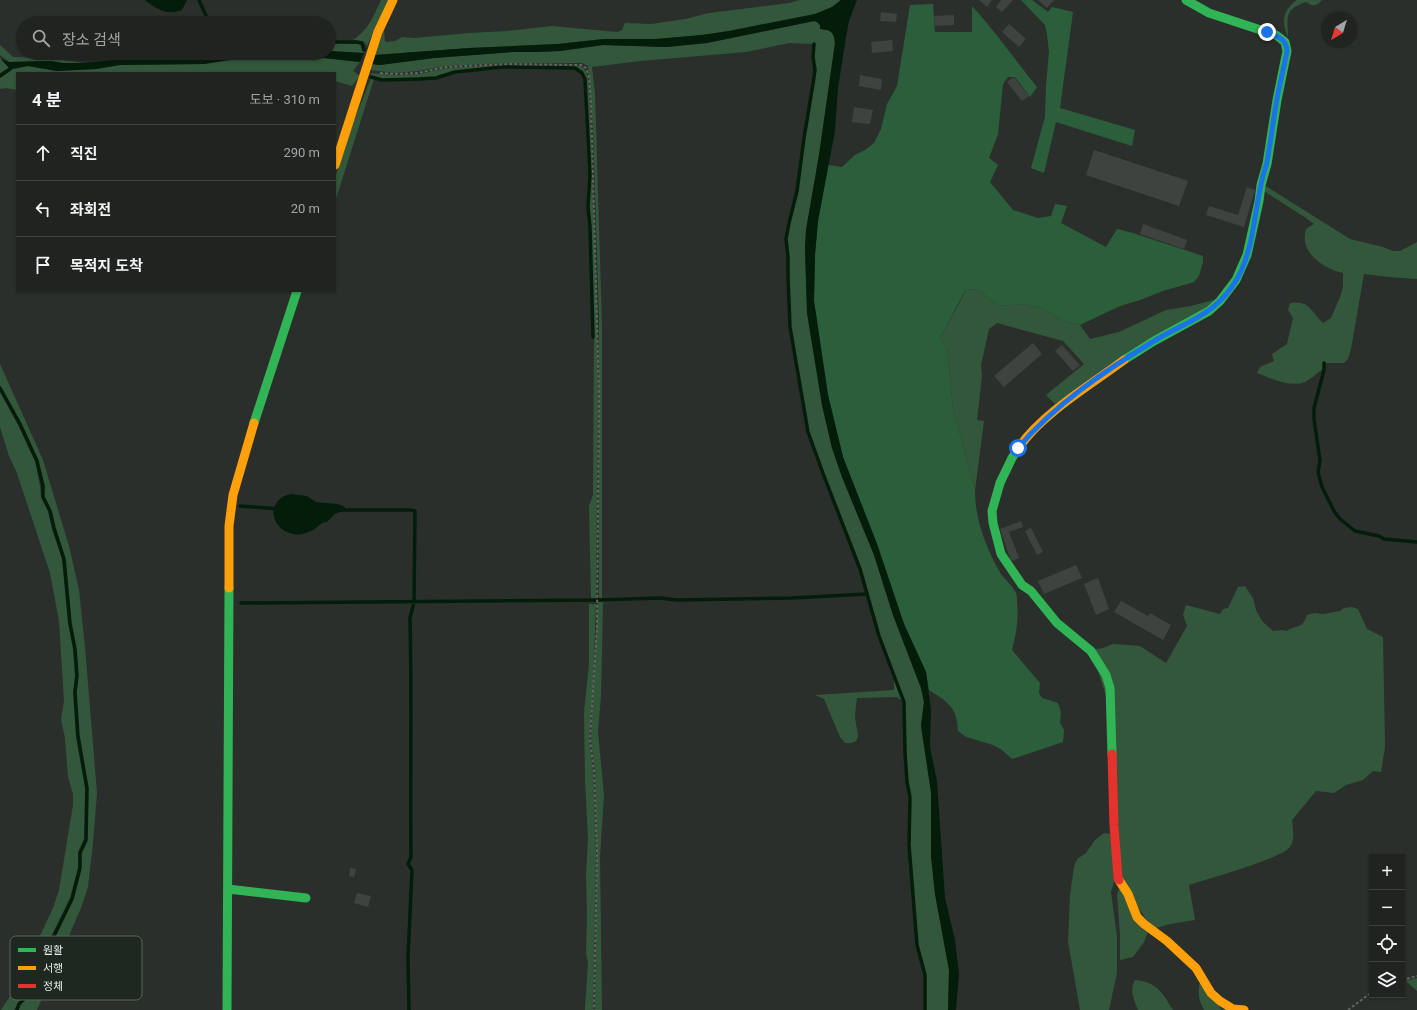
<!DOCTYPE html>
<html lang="ko">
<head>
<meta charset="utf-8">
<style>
  :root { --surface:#202320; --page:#2d2f2d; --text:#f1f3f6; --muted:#a2a4a5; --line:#3d403e }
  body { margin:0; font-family:Roboto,"Noto Sans KR",sans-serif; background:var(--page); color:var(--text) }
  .controls { position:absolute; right:12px; bottom:12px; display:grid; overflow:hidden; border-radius:0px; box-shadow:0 1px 3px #0004 }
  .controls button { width:36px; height:36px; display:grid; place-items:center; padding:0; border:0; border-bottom:1px solid var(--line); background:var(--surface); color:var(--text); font:20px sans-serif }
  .compass { position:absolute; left:1321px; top:12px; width:36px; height:36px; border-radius:50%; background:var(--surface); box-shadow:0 1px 3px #0004; rotate:218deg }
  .stop { position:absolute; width:12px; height:12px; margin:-9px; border:3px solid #1a73e8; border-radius:50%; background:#fff }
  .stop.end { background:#1a73e8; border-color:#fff; box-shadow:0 1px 4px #0008 }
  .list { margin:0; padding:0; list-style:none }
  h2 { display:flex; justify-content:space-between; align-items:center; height:52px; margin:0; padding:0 16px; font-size:17px }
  h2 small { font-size:13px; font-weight:400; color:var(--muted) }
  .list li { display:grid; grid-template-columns:26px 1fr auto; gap:12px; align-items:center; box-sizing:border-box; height:56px; padding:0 16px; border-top:1px solid var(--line) }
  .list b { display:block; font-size:15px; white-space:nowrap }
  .list em { font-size:13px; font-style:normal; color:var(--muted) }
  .icon { flex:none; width:22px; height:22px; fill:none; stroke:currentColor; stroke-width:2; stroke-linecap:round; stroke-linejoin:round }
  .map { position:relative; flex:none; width:1417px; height:1010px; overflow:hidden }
  .search { position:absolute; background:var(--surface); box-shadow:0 1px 3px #0004; left:16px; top:16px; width:320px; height:44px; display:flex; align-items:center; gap:10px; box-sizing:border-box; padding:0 14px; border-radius:22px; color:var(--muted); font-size:15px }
  .panel { position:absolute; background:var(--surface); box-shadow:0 1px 3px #0004; left:16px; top:72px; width:320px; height:220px; border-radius:0px }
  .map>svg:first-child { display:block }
  .green { fill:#33573b }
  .forest { fill:#2b5f3b }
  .water { fill:#041d0a }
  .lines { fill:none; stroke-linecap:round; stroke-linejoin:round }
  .stream { stroke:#041d0a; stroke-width:3.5 }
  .building { fill:#3f4340 }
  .path { stroke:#606561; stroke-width:2; stroke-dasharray:3 2; stroke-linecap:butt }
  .fast { stroke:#30b455; stroke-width:9 }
  .slow { stroke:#ff9f0a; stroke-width:9 }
  .jam { stroke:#e5322d; stroke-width:9 }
  .route { stroke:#1a73e8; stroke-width:5 }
  .key { fill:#1f2721; stroke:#5b625c; stroke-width:1 }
  .key-label { font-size:11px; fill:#e6ece7 }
</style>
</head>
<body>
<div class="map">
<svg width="1417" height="1010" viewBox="0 0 1417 1010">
  <rect width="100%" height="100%" fill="#2b2f2b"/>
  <!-- green -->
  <path class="green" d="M 381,0 L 388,0 L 367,46 L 364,42 L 353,40 C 369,29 373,17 381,0 Z
    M 800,0 L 841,0 L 832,7 L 815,14 L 729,31 L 702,35 L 656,39 L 604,39 L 558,44 L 469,48 L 375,55 L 384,30 L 385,41 L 387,42 L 395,41 L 402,37 L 414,38 L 469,33 L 508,31 L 552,26 L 617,32 L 622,30 L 625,23 L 651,24 L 685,19 L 709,13 L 789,3 Z
    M 1297,0 L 1322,0 C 1317,7 1311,6 1306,2 C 1283,10 1288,18 1288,37 C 1281,23 1283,9 1297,0 Z
    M 814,21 L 817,22 L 820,25 L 820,29 C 831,29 834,32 835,43 L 819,155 L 806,230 L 805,248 L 807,313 L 822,405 L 832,448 L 842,477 L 874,555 L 893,615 L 921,688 L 924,702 L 921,726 L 931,792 L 931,856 L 935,894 L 949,970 L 948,1010 L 926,1010 L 926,975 L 917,945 L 910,845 L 911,797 L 908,782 L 906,753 L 905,702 L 880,636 L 861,568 L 824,476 L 809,432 L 791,327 L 789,257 L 787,239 L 789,224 L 798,192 L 804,138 L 814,84 L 815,70 L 814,57 L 815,44 L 789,43 L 746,52 L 640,61 L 592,67 L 595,93 L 602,326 L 602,598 L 599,598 L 599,318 L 593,127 L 588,66 L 582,63 L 508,63 L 446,66 L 418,71 L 395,73 L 370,70 L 372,64 L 380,65 L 434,58 L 512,52 L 534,52 L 560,51 L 603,45 L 666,47 L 707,43 Z
    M 329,43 L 357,44 L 361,45 L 364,53 L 329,51 Z
    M 0,45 L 13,57 L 57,59 L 83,63 L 63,63 L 50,61 L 9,62 L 0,55 Z
    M 249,57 L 302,58 L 315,57 L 360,62 L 353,71 L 360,76 L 352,86 L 335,81 L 335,73 L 17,73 L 17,90 L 6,88 L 0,89 L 0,77 L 10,70 L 28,66 L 57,71 L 96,69 L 120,65 L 204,64 Z
    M 0,58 L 9,68 L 0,73 Z
    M 508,65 L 581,66 C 591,73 589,92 590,104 L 597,318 L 598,393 L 596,598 L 591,598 L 589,506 L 593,495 L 594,337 L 591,227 L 589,207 L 591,174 L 586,79 L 583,73 L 575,68 L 502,66 L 455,71 L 436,77 L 383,79 L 371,76 L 370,73 L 395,75 L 419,74 L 447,68 Z
    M 371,78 L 374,79 L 335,202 L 335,178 L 347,138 Z
    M 1264,185 L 1350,239 L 1383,247 L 1393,251 L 1400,251 L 1417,242 L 1417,279 L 1389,277 L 1364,274 L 1351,349 L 1348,359 L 1344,363 L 1323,363 L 1323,369 C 1317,373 1311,379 1305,382 C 1292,388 1269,378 1257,373 L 1260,367 L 1274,361 L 1272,354 L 1287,344 L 1293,318 L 1288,310 L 1290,303 C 1310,300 1311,312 1323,323 L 1331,318 L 1340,297 L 1343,287 L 1343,273 C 1322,268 1299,252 1306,229 L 1314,224 L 1306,218 L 1262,190 Z
    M 966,289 L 979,290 L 992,301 L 1001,306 L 1022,304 L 1041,308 L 1062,320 L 1080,325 L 1090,339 L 1119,332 L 1166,310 L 1191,306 L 1221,298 L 1055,404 L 1046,395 L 1084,364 L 1063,341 L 997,323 L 989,329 L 981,365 L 982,376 L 977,420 L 984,421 L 975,490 L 953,409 L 947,347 L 940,338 L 961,300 Z
    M 0,364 L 43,460 L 69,546 L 79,590 L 85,647 L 97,793 L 93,843 L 88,887 L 81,908 L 37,1010 L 18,1010 L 20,1005 L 36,989 L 44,976 L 48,963 L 49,946 L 73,899 L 81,869 L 81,853 L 87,840 L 88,788 L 79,736 L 76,692 L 78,676 L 76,649 L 71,623 L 65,559 L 55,528 L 51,510 L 44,496 L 43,486 L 38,460 L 21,424 L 0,386 Z
    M 0,392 L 18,425 L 35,461 L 40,486 L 41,497 L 48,511 L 52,529 L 62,559 L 68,623 L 73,649 L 75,676 L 73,692 L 76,737 L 85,788 L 84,839 L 78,852 L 78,868 L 70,898 L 47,945 L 45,963 L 41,975 L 33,987 L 18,1003 L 14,1010 L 1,1010 L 17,985 L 53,908 L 59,890 L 73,805 L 73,794 L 68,777 L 65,738 L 61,720 L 64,701 L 59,621 L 50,573 L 17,473 L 9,456 L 0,427 Z
    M 1245,586 L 1253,598 L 1256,610 L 1259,616 L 1263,622 L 1273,631 L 1282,630 L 1287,631 C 1297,624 1302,630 1307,615 L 1314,613 L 1323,614 L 1340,611 L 1344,608 L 1352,607 L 1358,609 L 1367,629 L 1383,637 L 1385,747 L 1381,772 L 1373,771 L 1363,780 L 1346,785 L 1334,793 L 1316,791 L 1292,820 C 1293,828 1295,840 1290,847 C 1281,859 1207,879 1189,885 L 1195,920 L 1170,924 L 1153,929 L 1122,884 L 1111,711 L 1091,650 L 1103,648 L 1113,644 L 1140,646 L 1166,663 L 1187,626 L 1183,615 L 1186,605 L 1220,614 L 1223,609 L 1228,608 L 1238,587 Z
    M 598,602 L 603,602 L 601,696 L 598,732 L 604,795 L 600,856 L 602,1010 L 595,1010 L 597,853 L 595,772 L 591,740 Z
    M 589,604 L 596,604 L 593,691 L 589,740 L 593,772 L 596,853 L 593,1010 L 585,1010 L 585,1008 L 588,962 L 586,953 L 587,919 L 586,873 L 588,839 L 585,779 L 584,712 L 589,664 Z
    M 894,679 L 902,701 L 897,697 L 857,698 C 856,705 855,711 855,718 C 856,729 865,745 845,743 L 840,737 L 824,699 L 815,695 L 894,690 Z
    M 1104,833 L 1112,834 L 1114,882 L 1111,892 L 1117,937 L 1117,973 L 1109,1010 L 1080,1010 L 1068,941 L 1070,895 L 1074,867 L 1077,859 L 1086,853 L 1095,840 Z
    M 1119,888 L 1148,932 L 1144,942 L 1133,957 L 1120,960 L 1120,934 L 1117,895 Z
    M 1417,978 L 1417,991 L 1406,981 Z
    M 1135,980 C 1157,982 1162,992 1173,1010 L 1138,1010 C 1134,999 1129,991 1135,980 Z
    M 1200,982 L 1222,1010 L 1204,1010 C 1199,1000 1197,993 1200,982 Z"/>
  <!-- forest -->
  <path class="forest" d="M 1021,0 L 1032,0 L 1048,12 L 1052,7 L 1073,12 L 1060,108 L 1135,130 L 1132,146 L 1056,122 L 1044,173 L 1031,168 L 1045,117 L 1046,86 L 1049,51 L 1047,35 L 1045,25 Z
    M 933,4 L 935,32 L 972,32 L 972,6 C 995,31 1015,60 1037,87 L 1030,97 L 1015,77 L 1008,77 L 1003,84 L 998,134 L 989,158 L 998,165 L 990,182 L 1013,210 L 1038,218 L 1051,216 L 1055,204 L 1067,206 L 1061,223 L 1106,247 L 1117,229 L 1133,233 L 1203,256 L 1203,262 L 1199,276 L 1194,282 L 1163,291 L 1140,300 L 1120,306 L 1080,325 L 1062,320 L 1041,308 L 1022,304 L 1001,306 L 992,301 L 979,290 L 966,289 L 940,338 L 947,347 L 953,409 L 975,490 C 975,520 986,548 1001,574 C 1005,580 1013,586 1016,593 C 1017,595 1017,599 1017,602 C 1019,619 1016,634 1012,650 L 1040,683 L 1039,693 L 1042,698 L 1058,703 L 1061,712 L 1060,723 L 1064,730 L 1063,742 L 1012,759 L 1002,750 L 993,745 L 966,737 L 958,731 C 957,707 948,702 929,690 L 926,672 L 904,624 L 877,544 L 843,457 L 828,395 L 814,301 L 815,255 L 818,221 L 828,165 L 842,167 L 855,155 L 865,150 L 874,143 L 881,129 L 887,104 L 897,86 L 910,5 Z"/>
  <!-- water -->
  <path class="water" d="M 145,0 L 187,0 L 182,10 C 167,16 156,9 145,0 Z
    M 841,0 L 857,0 L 849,21 L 846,37 L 838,88 L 835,131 L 818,221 L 815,255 L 814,301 L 828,395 L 843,457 L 877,544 L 904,624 L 926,672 L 931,710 L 930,747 L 937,781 L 945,898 L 955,940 L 959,974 L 956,1010 L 948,1010 L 949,970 L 935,894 L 931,856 L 931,792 L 921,726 L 924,702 L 921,688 L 893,615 L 874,555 L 842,477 L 832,448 L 822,405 L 807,313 L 805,248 L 806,230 L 819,155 L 835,43 C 834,31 830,30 820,29 L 820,25 L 817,22 L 814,21 L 707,43 L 687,45 L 666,47 L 603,45 L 560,51 L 534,52 L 512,52 L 434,58 L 380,65 L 372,64 L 375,55 L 469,48 L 558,44 L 604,39 L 656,39 L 702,35 L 729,31 L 815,14 L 832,7 Z
    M 329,51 L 364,53 L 360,62 L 315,57 L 302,58 L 249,57 L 204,64 L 120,65 L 96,69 L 57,71 L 28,66 L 10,69 L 1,59 L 9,62 L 50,61 L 63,63 L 83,63 L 126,59 L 190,59 L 237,53 L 329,53 Z
    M 291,494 L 307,496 L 316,502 L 338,504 L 345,507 L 345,510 L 335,514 L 327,522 C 321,522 320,525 316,528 C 311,532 300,536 293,534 C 270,530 265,499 291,494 Z"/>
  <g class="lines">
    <!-- stream -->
    <path class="stream" d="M 199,0 L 207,18 L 218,23
      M 329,42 L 356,42 L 362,43 L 364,50
      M 814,44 L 813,57 L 815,70 L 813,84 L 804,138 L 797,191 L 789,223 L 786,239 L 788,257 L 788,278 L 790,327 L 808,432 L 824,476 L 860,569 L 879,636 L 904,702 L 905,753 L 907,782 L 910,797 L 909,845 L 917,945 L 925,975 L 925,1010
      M 0,76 L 10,69
      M 371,77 L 382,80 L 419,79 L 436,78 L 455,72 L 502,67 L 575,68 L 582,73 L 585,79 L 590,174 L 588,207 L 590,227 L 593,337
      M 1324,363 L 1324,370 L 1314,408 L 1314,419 L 1320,461 L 1318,472 L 1322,487 L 1334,511 L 1340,519 L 1355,531 L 1379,536 L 1384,539 L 1417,542
      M 0,388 L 20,424 L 37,461 L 43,486 L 43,497 L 50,511 L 54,528 L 64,559 L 70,623 L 75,649 L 77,676 L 75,692 L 78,736 L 87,788 L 86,840 L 80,853 L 80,868 L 72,899 L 49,946 L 47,963 L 43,975 L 35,988 L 19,1004 L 17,1010
      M 240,506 L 279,509
      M 341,510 L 411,510 L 415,511 L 414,602 L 410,618 C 412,698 410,777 411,857 L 408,864 L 412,870 L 408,957 L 409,1010
      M 241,603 L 597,600 L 661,598 L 676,600 L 792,598 L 867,594"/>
  </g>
  <!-- building -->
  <path class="building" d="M 979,0 L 992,0 L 987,7 Z
    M 1001,0 L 1013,0 L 1002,12 L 996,7 Z
    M 1038,0 L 1054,0 L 1047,8 Z
    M 881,12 L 897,14 L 896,22 L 880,21 Z
    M 954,15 L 954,25 L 935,26 L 934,16 Z
    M 1009,24 L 1026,39 L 1019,47 L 1002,32 Z
    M 892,40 L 893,51 L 872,53 L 871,42 Z
    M 860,75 L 882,79 L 881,90 L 859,86 Z
    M 1014,77 L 1029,96 L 1022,101 L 1007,82 Z
    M 854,107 L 873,110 L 870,124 L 852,122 Z
    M 1094,150 L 1188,181 L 1179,206 L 1086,175 Z
    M 1247,187 L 1255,190 L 1244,227 L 1206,215 L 1209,206 L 1238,215 Z
    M 1143,224 L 1187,240 L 1184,249 L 1140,234 Z
    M 1033,343 L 1042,354 L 1004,387 L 994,376 Z
    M 1062,345 L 1080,365 L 1073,371 L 1055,351 Z
    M 1021,521 L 1023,527 L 1009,532 L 1019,558 L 1011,561 L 1000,529 Z
    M 1031,528 L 1043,552 L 1037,555 L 1025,531 Z
    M 1076,565 L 1082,578 L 1044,594 L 1038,581 Z
    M 1098,578 L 1109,609 L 1096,615 L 1084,584 Z
    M 1121,601 L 1148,616 L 1150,613 L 1171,625 L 1163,640 L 1114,612 Z
    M 350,868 L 356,869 L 354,877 L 349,876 Z
    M 357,893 L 371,896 L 368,907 L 354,903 Z"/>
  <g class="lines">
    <!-- path -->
    <path class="path" d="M 380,73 L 395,74 L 418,73 L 446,67 L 508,64 L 581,65 L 586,68 L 589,77 L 591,104 L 599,393 L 597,626 L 590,740 L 594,772 L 597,853 L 594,1010
      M 1402,980 L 1417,976
      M 1348,1010 L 1372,992"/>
    <!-- fast -->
    <path class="fast" d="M 1124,360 L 1154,341 L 1209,311 L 1220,301 L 1236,280 L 1247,255 L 1259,201 L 1261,185 L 1267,164 L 1277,100 L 1287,51 L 1285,42 L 1276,35 L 1209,13 L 1186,0
      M 254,423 L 297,291
      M 1020,446 L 1012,458 L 1000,483 L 992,511 L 993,523 L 1001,554 L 1022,585 L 1031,591 L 1057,623 L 1091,651 L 1106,675 L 1110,688 L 1112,754
      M 228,889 L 306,898
      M 227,1010 L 229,588"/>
    <!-- slow -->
    <path class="slow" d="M 335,165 L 378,32 L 393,0
      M 1020,446 C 1043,413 1092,384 1124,360
      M 229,588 L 229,526 L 233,495 L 254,423
      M 1119,880 L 1128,894 L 1137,917 L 1144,924 L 1167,941 L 1196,968 L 1211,993 L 1220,1001 L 1233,1009 L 1244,1010"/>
    <!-- jam -->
    <path class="jam" d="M 1112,754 L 1114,825 L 1118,878 L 1119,880"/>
  </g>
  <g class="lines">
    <!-- route -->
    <path class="route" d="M 1018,448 C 1054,405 1106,370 1154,341 C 1187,321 1216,315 1237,279 C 1253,251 1254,216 1261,185 C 1262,177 1265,170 1267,162 C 1271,141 1273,120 1277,99 C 1280,83 1284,67 1287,51 C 1286,38 1278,37 1267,32"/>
  </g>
  <!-- legend -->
  <rect x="10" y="936" width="132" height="64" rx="6" class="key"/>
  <rect x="18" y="948" width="18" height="4" fill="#30b455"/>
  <rect x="18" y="966" width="18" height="4" fill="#ff9f0a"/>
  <rect x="18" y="984" width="18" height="4" fill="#e5322d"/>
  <g class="key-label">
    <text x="43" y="954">원활</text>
    <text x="43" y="972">서행</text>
    <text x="43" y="990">정체</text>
  </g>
</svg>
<div class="controls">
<button>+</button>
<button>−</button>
<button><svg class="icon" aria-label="locate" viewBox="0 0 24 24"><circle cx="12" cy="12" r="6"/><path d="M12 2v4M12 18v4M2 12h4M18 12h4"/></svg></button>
<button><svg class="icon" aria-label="layers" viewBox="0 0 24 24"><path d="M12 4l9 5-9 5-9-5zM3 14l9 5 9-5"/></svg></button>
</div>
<svg class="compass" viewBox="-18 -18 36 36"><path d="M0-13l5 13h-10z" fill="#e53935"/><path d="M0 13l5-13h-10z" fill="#a2a4a5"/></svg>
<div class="stop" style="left:1018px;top:448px"></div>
<div class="stop end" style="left:1267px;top:32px"></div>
<div class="search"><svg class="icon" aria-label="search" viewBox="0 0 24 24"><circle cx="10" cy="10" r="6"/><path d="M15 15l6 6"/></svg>장소 검색</div>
<section class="panel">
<h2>4 분<small>도보 · 310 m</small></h2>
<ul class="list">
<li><svg class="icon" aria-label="ahead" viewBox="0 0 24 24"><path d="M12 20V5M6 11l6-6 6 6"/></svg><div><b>직진</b></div><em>290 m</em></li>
<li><svg class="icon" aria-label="left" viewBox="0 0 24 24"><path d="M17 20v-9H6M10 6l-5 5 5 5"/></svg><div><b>좌회전</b></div><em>20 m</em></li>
<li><svg class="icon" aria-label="arrive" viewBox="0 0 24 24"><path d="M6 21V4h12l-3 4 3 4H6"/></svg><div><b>목적지 도착</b></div></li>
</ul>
</section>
</div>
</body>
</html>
